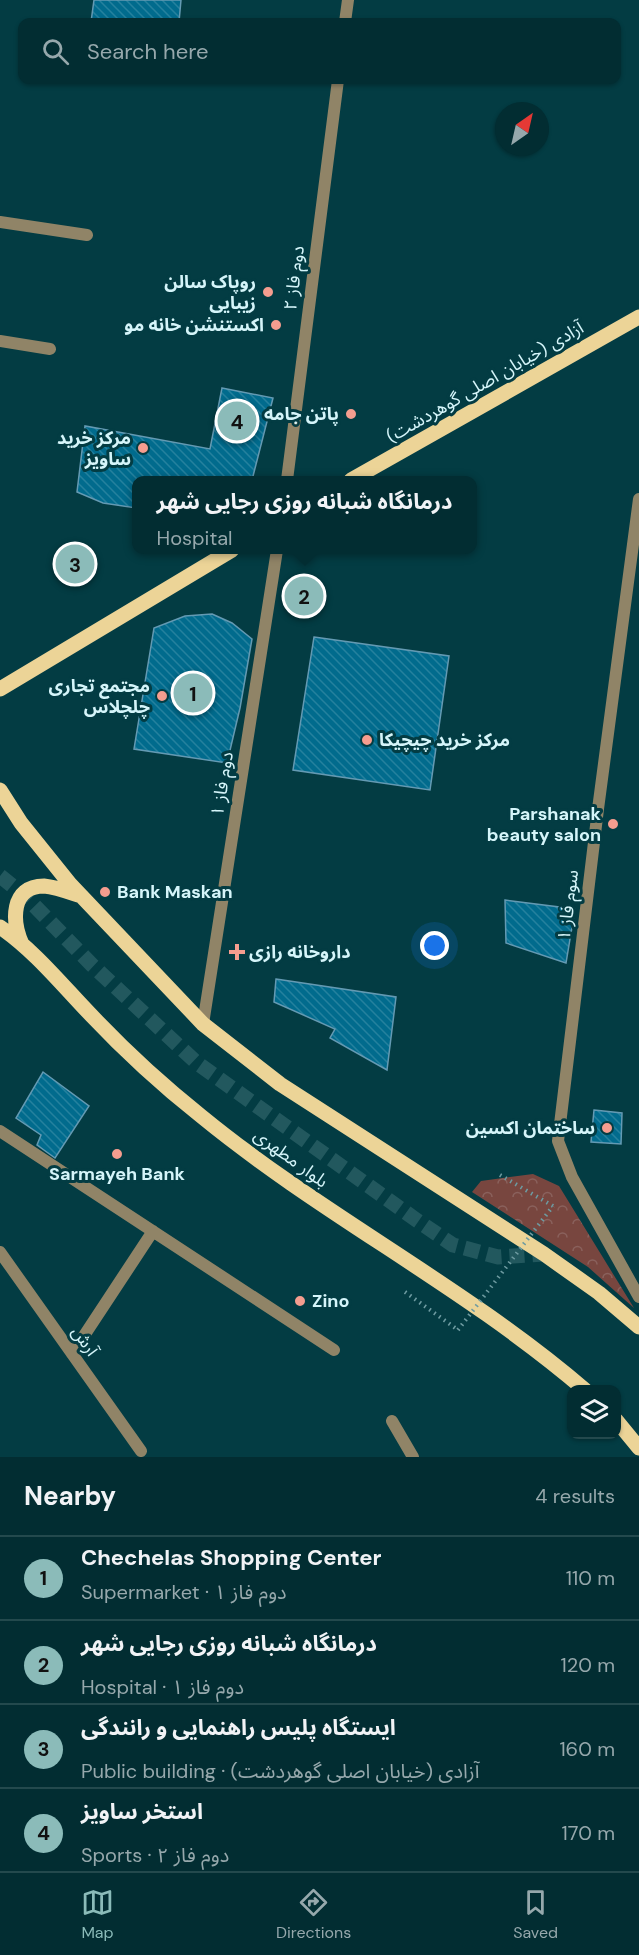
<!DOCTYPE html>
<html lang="en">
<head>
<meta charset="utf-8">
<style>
  :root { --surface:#022d32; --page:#0c353a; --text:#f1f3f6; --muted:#96a8ac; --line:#23494d; --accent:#8bbbb9 }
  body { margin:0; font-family:"DM Sans","Noto Sans Arabic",sans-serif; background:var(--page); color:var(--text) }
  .controls { position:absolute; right:18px; bottom:18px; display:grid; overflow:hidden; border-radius:12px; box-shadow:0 2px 4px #0004 }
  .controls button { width:54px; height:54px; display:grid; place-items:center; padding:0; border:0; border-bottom:2px solid var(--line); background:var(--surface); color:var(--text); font:30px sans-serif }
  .compass { position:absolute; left:495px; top:102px; width:54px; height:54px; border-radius:50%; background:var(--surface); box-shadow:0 2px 4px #0004; rotate:34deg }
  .you { position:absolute; left:435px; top:946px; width:21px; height:21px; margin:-15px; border:4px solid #fff; border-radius:50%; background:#1a73e8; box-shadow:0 0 0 9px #1a73e833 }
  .badge { display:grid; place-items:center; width:39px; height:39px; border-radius:50%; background:var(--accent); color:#111; font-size:20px; font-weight:700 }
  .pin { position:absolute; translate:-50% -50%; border:3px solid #fff; box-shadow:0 2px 6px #0006 }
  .popup { position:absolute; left:132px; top:476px; width:345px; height:78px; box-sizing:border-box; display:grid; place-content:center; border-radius:12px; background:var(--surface); filter:drop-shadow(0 2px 4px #0005); font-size:20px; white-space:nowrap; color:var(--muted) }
  .popup b { font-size:22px; color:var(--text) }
  .popup::after { content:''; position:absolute; left:50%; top:100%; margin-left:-12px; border:12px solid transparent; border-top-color:var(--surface) }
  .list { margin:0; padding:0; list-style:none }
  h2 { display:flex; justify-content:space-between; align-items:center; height:78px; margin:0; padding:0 24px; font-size:26px }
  h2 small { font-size:20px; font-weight:400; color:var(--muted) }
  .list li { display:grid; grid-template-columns:39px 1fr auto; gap:18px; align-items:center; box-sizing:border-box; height:84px; padding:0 24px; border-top:2px solid var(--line) }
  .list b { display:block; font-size:22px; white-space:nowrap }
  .list p { margin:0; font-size:20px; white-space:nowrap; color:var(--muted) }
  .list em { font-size:20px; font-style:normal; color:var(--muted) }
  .icon { flex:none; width:33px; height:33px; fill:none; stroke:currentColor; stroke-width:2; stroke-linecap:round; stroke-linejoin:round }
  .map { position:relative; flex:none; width:639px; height:1457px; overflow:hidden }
  .search { position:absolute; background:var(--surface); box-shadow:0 2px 4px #0004; left:18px; right:18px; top:18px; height:66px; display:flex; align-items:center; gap:15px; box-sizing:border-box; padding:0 21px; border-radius:12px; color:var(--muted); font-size:22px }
  .sheet { height:414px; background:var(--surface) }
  nav { display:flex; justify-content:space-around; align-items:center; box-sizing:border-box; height:84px; border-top:2px solid var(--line); background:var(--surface); font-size:16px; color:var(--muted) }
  nav a { display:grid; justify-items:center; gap:3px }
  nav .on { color:var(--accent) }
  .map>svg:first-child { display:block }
  .forest { fill:url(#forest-crowns) }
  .building { fill:url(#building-back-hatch); stroke:#649ab3; stroke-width:1.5 }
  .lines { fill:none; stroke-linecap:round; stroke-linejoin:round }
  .primary-tunnel { stroke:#22585e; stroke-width:15; stroke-dasharray:15 8; stroke-linecap:butt }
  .path { stroke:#6e9ba1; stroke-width:4; stroke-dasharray:1.5 4.5; stroke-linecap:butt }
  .minor { stroke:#908467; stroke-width:12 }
  .primary { stroke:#ecd497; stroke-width:15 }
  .path-bridge { stroke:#6e9ba1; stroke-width:4; stroke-dasharray:1.5 4.5; stroke-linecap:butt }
  .poi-dot { fill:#f59d8f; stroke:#033c43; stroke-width:2 }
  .labels { text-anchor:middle; stroke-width:6; stroke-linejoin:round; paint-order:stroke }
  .street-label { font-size:18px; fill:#d5f5fa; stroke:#033c43 }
  .poi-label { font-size:18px; font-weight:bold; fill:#d5f5fa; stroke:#033c43; text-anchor:end }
</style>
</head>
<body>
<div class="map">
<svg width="639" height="1457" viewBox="0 0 639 1457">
  <defs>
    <pattern id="forest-crowns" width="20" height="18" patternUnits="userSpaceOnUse" patternTransform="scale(1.5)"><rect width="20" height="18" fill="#78463f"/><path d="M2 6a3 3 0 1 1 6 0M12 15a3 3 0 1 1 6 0" fill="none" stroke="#8a615c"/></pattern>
    <pattern id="building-back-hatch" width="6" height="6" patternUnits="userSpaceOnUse" patternTransform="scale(1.5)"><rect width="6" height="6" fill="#016b8d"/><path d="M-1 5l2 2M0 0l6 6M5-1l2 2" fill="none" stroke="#25819e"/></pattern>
  </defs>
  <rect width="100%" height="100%" fill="#033c43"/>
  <!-- forest -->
  <path class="forest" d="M 533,1174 L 559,1186 L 634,1308 L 588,1267 L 472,1192 L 481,1181 Z"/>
  <!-- building -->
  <path class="building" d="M 94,0 L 181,0 L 179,22 L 91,22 Z
    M 222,388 L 273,398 L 252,480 L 136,480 L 136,508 L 103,503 L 77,492 L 85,426 L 210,449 Z
    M 212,614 L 232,623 L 252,639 L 240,708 L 227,763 L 134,749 L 154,628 L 185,616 Z
    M 314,637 L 449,656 L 430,790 L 293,770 Z
    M 505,900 L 575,909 L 566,963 L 506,943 Z
    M 276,979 L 396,997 L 387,1070 L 330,1038 L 335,1029 L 274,1002 Z
    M 43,1072 L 89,1106 L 55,1158 L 37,1145 L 41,1135 L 16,1118 Z
    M 594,1110 L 622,1113 L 621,1144 L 591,1142 Z"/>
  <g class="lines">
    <!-- primary-tunnel -->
    <path class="primary-tunnel" d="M 0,876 L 24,895 L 92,965 L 197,1063 L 415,1219 L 453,1245 L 498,1257 L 544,1254"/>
    <!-- path -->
    <path class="path" d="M 500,1175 L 553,1206
      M 405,1292 L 458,1330"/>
    <!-- minor -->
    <path class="minor" d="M 345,22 L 348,0
      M 0,222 L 87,235
      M 0,341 L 50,349
      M 287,480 L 338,80
      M 639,499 L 598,809 L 558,1141 L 572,1177 L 639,1297
      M 203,1024 L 277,550
      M 0,1131 L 334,1350
      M 0,1252 L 141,1451
      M 72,1354 L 153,1231
      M 392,1421 L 413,1457"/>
    <!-- primary -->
    <path class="primary" d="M 351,480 L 639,317
      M 0,689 L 232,550
      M 0,790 L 21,823 L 70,884 L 203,1024 L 280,1084 L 544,1254 L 599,1293 L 639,1327
      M 0,927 C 35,951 62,985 91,1015 C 125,1051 162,1085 201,1116 C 323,1216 465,1287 585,1390
      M 22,944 C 12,922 10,886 44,886 C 56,887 69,892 81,896
      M 616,1420 L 639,1448"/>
    <!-- path-bridge -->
    <path class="path-bridge" d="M 458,1330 L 553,1206"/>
  </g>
  <!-- markers -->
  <g class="poi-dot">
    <circle cx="268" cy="292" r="6"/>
    <circle cx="276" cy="325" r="6"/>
    <circle cx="351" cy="414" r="6"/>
    <circle cx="143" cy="448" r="6"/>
    <circle cx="162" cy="696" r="6"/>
    <circle cx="367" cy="740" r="6"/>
    <circle cx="613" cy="824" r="6"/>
    <circle cx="105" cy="892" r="6"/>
    <path d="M234 943h6v6h6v6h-6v6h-6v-6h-6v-6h6z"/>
    <circle cx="607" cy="1128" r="6"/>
    <circle cx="117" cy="1154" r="6"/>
    <circle cx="300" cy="1301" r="6"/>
  </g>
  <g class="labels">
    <!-- street labels -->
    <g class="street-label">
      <text transform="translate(294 278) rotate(-83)" y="6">دوم فاز ۲</text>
      <text transform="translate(485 382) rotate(-30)" y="6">آزادی (خیابان اصلی گوهردشت)</text>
      <text transform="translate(222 784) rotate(-81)" y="6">دوم فاز ۱</text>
      <text transform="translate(568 905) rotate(-83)" y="6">سوم فاز ۱</text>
      <text transform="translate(291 1158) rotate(36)" y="6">بلوار مطهری</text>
      <text transform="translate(85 1341) rotate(55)" y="6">آرش</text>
    </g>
    <!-- poi labels -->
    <g class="poi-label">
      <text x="256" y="288">روپاک سالن<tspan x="256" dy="21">زیبایی</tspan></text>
      <text x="264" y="331">اکستنشن خانه مو</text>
      <text x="339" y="420">پاتن جامه</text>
      <text x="131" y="444">مرکز خرید<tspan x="131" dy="21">ساویز</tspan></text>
      <text x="150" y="692">مجتمع تجاری<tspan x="150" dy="21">چلچلاس</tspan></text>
      <text x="379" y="746" text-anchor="start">مرکز خرید چیچیکا</text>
      <text x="601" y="820">Parshanak<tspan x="601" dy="21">beauty salon</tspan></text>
      <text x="117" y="898" text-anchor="start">Bank Maskan</text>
      <text x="249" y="958" text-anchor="start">داروخانه رازی</text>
      <text x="595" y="1134">ساختمان اکسین</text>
      <text x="117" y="1180" text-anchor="middle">Sarmayeh Bank</text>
      <text x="312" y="1307" text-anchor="start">Zino</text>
    </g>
  </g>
</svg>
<div class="controls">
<button><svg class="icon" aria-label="layers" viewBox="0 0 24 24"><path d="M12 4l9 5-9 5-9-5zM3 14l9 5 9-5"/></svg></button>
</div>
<svg class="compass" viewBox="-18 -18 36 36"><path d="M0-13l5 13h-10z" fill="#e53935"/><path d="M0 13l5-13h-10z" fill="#96a8ac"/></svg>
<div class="you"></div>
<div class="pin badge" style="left:193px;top:693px">1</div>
<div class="pin badge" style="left:304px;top:596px">2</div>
<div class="popup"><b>درمانگاه شبانه روزی رجایی شهر</b>Hospital</div>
<div class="pin badge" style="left:75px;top:564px">3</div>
<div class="pin badge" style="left:237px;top:421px">4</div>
<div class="search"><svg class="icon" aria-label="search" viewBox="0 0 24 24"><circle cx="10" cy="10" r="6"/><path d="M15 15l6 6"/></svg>Search here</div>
</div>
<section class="sheet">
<h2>Nearby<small>4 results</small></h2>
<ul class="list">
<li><span class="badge">1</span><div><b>Chechelas Shopping Center</b><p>Supermarket · دوم فاز ۱</p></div><em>110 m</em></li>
<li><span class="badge">2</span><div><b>درمانگاه شبانه روزی رجایی شهر</b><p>Hospital · دوم فاز ۱</p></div><em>120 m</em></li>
<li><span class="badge">3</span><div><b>ایستگاه پلیس راهنمایی و رانندگی</b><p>Public building · آزادی (خیابان اصلی گوهردشت)</p></div><em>160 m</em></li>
<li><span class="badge">4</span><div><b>استخر ساویز</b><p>Sports · دوم فاز ۲</p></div><em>170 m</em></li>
</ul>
</section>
<nav>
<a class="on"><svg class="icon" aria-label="map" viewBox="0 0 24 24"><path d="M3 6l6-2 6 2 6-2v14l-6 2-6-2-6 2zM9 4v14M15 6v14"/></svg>Map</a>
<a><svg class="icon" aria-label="directions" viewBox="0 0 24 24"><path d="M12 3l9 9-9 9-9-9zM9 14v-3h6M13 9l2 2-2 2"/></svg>Directions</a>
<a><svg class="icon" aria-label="saved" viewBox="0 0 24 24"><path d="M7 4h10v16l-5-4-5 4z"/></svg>Saved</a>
</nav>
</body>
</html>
